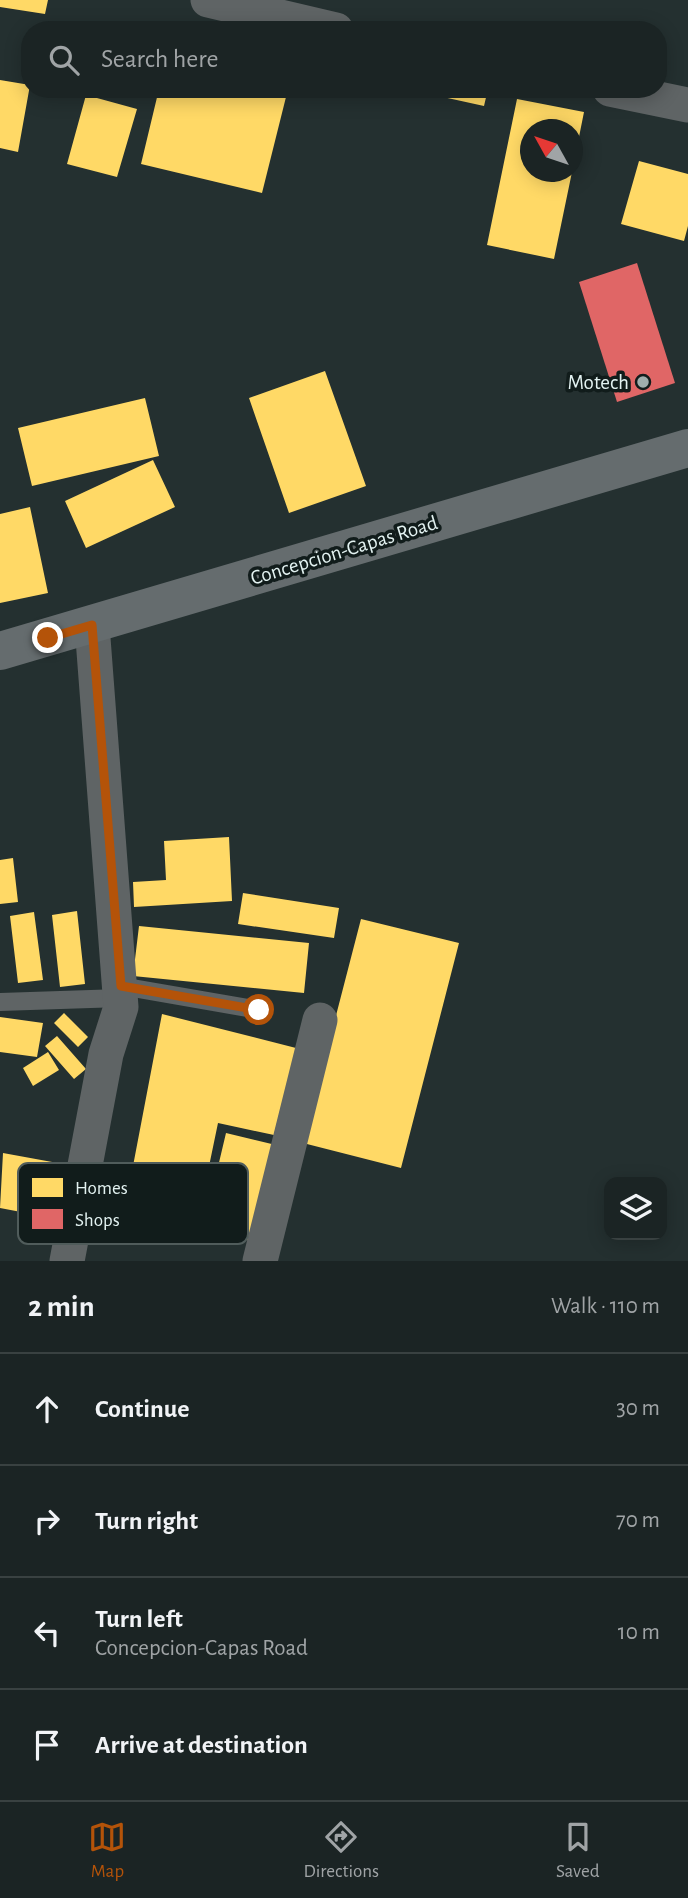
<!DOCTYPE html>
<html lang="en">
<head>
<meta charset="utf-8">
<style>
  :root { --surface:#1b2424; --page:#242c2c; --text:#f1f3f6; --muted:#a0a4a6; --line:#394141; --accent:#b45309 }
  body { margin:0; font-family:"Alegreya Sans",sans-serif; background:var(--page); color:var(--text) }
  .controls { position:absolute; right:21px; bottom:21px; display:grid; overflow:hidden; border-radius:14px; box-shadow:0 4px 18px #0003 }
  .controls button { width:63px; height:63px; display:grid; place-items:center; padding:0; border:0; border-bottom:2px solid var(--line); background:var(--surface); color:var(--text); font:35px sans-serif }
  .compass { position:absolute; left:520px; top:119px; width:63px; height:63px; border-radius:50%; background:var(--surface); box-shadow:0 4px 18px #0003; rotate:310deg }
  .stop { position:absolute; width:21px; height:21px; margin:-16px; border:5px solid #b45309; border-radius:50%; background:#fff }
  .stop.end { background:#b45309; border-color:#fff; box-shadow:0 2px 7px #0008 }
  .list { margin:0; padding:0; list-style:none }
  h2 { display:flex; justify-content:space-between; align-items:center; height:91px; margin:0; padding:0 28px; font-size:30px }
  h2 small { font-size:23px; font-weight:400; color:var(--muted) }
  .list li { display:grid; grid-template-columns:46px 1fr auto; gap:21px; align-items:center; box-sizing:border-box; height:112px; padding:0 28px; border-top:2px solid var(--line) }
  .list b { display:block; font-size:26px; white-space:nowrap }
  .list p { margin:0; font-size:23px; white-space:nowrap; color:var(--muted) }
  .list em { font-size:23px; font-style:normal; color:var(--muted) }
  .icon { flex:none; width:38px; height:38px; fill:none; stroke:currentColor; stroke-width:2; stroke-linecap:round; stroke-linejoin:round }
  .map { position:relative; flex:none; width:688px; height:1261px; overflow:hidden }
  .search { position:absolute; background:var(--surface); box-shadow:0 4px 18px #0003; left:21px; right:21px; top:21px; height:77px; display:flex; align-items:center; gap:18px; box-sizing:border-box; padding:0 24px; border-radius:28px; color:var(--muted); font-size:26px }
  .sheet { height:539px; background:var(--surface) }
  nav { display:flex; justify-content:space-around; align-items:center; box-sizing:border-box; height:98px; border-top:2px solid var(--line); background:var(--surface); font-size:19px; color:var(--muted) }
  nav a { display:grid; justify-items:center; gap:4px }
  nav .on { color:var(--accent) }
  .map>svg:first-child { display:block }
  .homes { fill:#ffd966 }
  .shops { fill:#e06666 }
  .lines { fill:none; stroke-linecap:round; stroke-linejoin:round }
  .lane { stroke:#5f6465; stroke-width:18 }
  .street { stroke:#5f6465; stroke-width:35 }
  .primary { stroke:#656c6e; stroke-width:38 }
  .route { stroke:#b45309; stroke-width:9 }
  .poi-dot { fill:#a0aead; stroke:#111c1b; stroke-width:2.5 }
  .labels { text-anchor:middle; stroke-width:7; stroke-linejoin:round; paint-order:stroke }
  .poi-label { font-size:21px; fill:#e3f2f1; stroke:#111c1b; text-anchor:end }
  .street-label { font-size:21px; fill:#e3f2f1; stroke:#111c1b }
  .key { fill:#111c1b; stroke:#505c5b; stroke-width:2 }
  .key-label { font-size:19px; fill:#e3f2f1 }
</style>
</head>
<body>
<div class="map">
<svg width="688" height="1261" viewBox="0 0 688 1261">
  <rect width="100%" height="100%" fill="#243030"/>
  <!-- homes -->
  <path class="homes" d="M 0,0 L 48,0 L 45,14 L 0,7 Z
    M 167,22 L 196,29 L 196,30 L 165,30 Z
    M 0,80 L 30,85 L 18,152 L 0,148 Z
    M 159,89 L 184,89 L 219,98 L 221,89 L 288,89 L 262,193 L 141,164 Z
    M 445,89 L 488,89 L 484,106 L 443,97 Z
    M 86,95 L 137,109 L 117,177 L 67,164 Z
    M 517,99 L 584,112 L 574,162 L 572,130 L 530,130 L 530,172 L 572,172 L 554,259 L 487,245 Z
    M 639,161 L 688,174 L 688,226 L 684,241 L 621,224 Z
    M 325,371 L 366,486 L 289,513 L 249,398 Z
    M 145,398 L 159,456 L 32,486 L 18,428 Z
    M 153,460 L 175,507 L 86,548 L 65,501 Z
    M 30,507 L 48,593 L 0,603 L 0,514 Z
    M 229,837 L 232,901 L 134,907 L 133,882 L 166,880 L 164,841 Z
    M 13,858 L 18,902 L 0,904 L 0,860 Z
    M 243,893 L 339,908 L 334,938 L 238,924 Z
    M 77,911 L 85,984 L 60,987 L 52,915 Z
    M 34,912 L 43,980 L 18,983 L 10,916 Z
    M 361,919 L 459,943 L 401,1168 L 303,1143 Z
    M 139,926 L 309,943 L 304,993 L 133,976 Z
    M 64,1013 L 88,1037 L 78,1047 L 54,1023 Z
    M 162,1014 L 296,1048 L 274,1135 L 218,1123 L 197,1224 L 125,1208 Z
    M 0,1017 L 43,1023 L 37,1057 L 0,1052 Z
    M 57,1036 L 86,1069 L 74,1079 L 45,1046 Z
    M 48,1052 L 59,1070 L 33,1086 L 23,1068 Z
    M 226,1133 L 280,1146 L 258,1242 L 203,1230 Z
    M 3,1153 L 74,1166 L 63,1220 L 0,1208 Z"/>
  <!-- shops -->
  <path class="shops" d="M 637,263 L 675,383 L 617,402 L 579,282 Z"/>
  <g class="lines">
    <!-- lane -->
    <path class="lane" d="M 121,986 L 259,1010
      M 0,1002 L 121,998"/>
    <!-- street -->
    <path class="street" d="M 208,0 L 336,30
      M 610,89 L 688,105
      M 67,1261 L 106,1054 L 121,1007 L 92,625
      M 260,1261 L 320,1020"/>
    <!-- primary -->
    <path class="primary" d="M 0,651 L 688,448"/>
  </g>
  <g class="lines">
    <!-- route -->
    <path class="route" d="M 48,638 L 92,625 L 121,986 L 259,1010"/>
  </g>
  <!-- markers -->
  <circle class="poi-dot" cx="643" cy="382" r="7"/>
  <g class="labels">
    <!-- poi labels -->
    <g class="poi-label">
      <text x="629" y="389">Motech</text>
    </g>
    <!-- street labels -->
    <g class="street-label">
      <text transform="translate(344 550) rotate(-17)" y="7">Concepcion-Capas Road</text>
    </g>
  </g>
  <!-- legend -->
  <rect x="18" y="1163" width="230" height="81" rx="10" class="key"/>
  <rect x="32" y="1178" width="31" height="19" fill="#ffd966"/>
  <rect x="32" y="1209" width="31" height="20" fill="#e06666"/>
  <g class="key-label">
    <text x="75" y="1194">Homes</text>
    <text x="75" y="1226">Shops</text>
  </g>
</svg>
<div class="controls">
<button><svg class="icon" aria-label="layers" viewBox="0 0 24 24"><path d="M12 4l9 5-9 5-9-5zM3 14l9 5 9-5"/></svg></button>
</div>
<svg class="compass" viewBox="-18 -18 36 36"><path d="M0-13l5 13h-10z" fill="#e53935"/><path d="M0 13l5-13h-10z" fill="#a0a4a6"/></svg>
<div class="stop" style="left:259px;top:1010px"></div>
<div class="stop end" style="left:48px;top:638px"></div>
<div class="search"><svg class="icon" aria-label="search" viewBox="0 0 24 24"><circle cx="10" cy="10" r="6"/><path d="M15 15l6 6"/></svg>Search here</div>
</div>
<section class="sheet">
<h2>2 min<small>Walk · 110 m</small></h2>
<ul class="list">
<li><svg class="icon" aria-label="ahead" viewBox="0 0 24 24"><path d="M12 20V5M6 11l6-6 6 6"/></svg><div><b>Continue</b></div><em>30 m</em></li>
<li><svg class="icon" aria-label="right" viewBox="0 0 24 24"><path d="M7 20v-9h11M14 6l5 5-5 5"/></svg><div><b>Turn right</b></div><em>70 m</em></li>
<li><svg class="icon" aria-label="left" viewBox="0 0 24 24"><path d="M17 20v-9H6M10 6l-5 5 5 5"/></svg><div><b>Turn left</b><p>Concepcion-Capas Road</p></div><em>10 m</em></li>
<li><svg class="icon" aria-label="arrive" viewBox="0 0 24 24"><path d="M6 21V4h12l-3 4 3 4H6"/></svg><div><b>Arrive at destination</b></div></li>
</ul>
</section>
<nav>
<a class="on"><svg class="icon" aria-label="map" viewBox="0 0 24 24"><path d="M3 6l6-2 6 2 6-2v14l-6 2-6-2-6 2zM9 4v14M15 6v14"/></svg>Map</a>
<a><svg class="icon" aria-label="directions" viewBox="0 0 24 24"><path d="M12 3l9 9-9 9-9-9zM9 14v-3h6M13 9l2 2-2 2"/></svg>Directions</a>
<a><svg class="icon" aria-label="saved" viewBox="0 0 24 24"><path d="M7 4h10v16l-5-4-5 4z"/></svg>Saved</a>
</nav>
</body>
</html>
